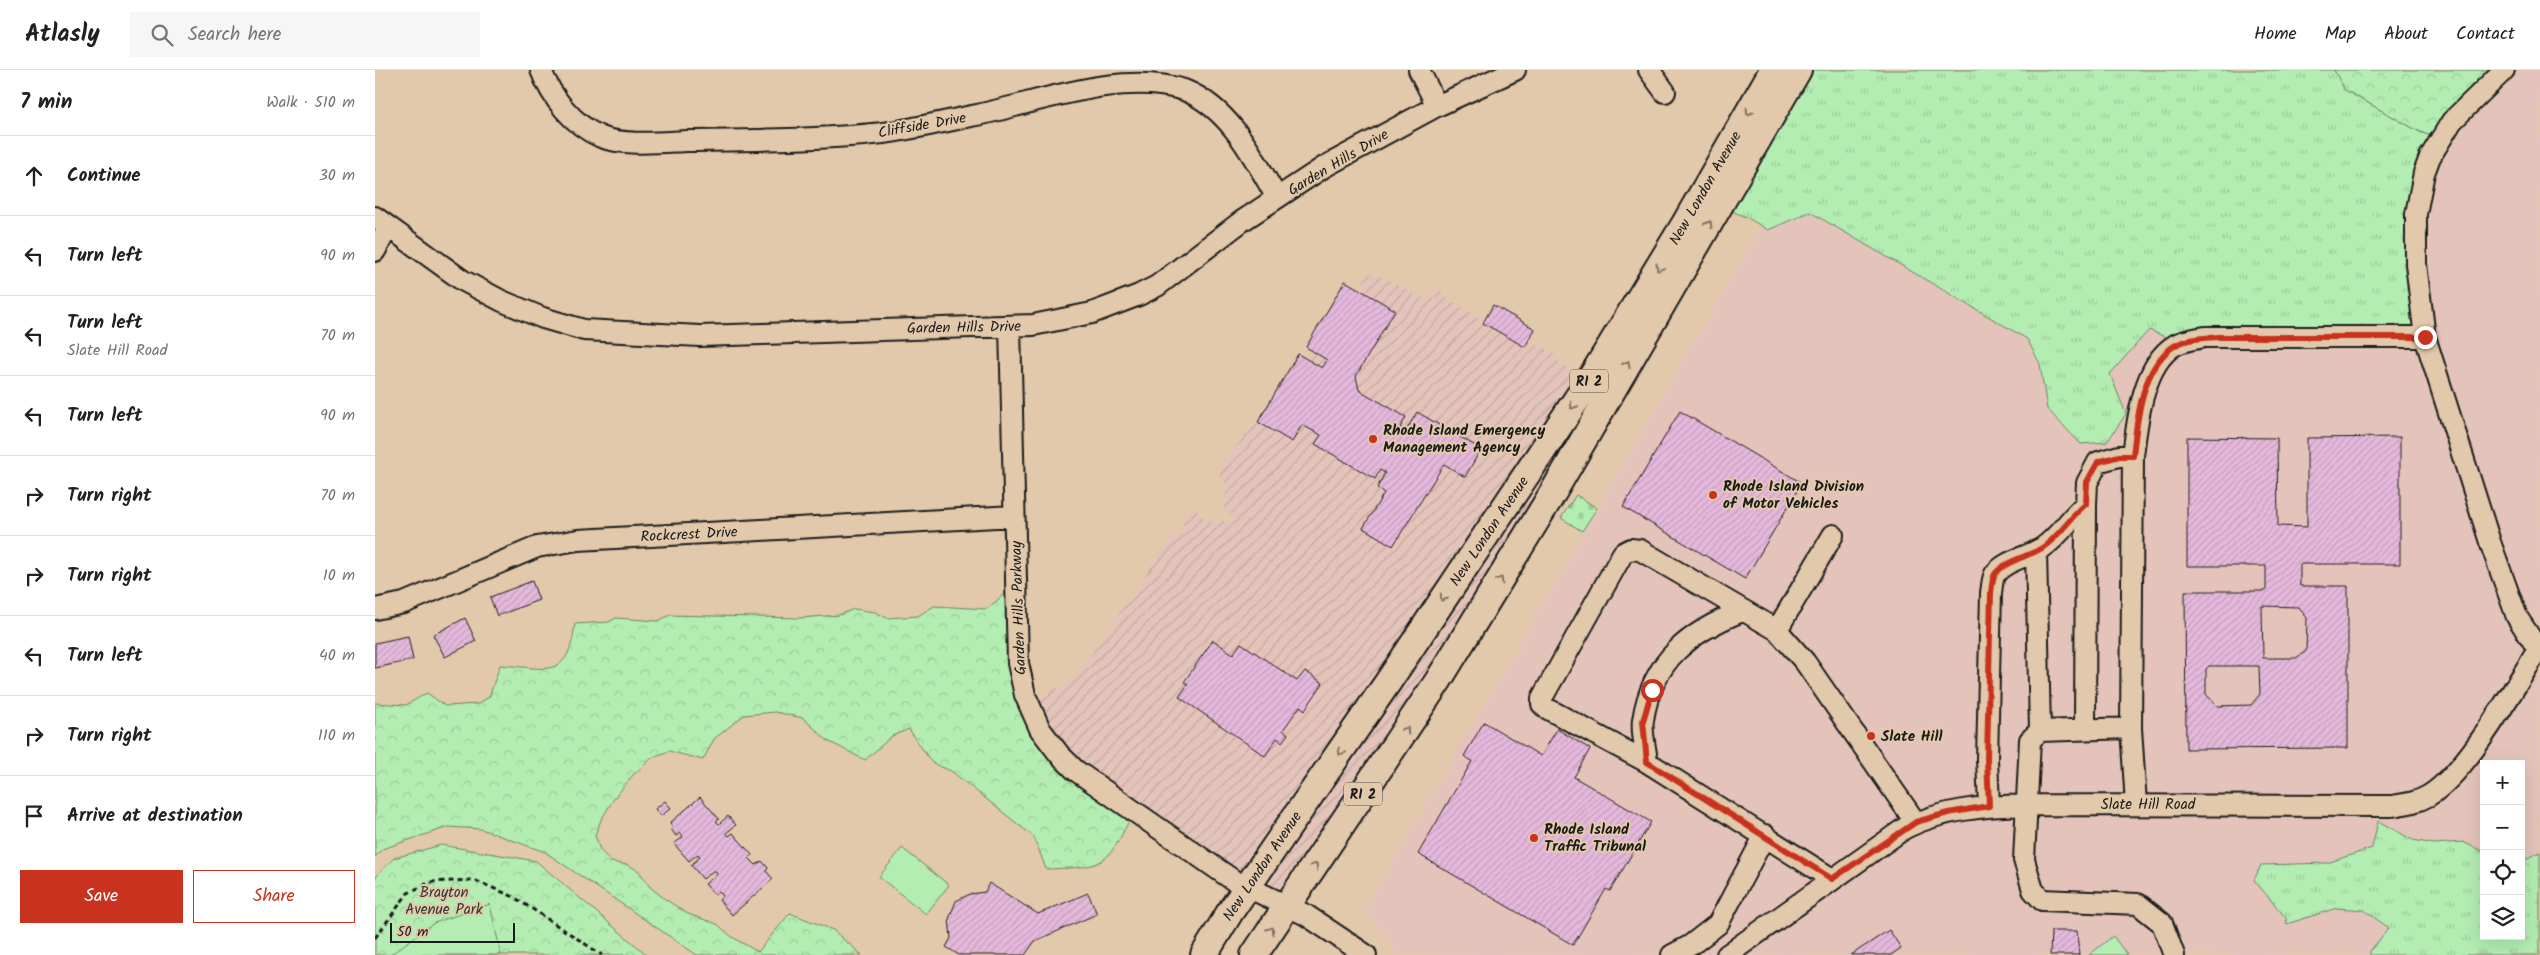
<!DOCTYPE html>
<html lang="en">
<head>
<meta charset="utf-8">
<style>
  :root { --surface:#fff; --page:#f6f6f6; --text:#202124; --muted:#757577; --line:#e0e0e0; --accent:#c8321e }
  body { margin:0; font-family:Kalam,sans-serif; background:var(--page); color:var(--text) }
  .controls { position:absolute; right:15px; bottom:15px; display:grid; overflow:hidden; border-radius:0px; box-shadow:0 5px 20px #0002 }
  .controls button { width:45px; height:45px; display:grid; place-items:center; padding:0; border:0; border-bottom:1px solid var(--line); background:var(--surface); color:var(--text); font:25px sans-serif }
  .scale { position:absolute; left:15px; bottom:12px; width:125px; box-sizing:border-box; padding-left:5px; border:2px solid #1c1c1c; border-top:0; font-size:14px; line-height:18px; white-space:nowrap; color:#1c1c1c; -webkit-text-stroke:4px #e3c9ab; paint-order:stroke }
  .stop { position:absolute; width:15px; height:15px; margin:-11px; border:4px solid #c8321e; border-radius:50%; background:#fff }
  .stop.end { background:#c8321e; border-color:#fff; box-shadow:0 1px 5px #0008 }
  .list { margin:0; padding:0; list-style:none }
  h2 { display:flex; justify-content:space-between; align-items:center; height:65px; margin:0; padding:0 20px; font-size:21px }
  h2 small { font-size:16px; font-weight:400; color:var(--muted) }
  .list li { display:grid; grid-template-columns:32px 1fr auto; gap:15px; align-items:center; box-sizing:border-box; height:80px; padding:0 20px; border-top:1px solid var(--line) }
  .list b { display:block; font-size:19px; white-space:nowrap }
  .list p { margin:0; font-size:16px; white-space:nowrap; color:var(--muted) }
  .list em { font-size:16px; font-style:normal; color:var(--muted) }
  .actions { display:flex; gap:10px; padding:15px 20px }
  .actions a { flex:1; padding:11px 0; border:1px solid var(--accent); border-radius:0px; text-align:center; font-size:18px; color:var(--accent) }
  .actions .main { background:var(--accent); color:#fff }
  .icon { flex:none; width:28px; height:28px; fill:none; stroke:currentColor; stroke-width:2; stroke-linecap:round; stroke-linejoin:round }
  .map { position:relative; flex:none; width:2165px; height:885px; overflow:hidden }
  header { display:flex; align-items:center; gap:30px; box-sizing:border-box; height:70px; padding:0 25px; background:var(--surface); border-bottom:1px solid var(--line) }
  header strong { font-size:24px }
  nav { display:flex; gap:28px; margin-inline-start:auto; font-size:18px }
  .search { width:350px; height:45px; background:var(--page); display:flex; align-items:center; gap:12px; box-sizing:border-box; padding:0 18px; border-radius:0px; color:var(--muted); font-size:19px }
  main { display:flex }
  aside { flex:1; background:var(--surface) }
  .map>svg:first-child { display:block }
  .built { fill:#e4c4ba; fill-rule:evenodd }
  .industrial { fill:url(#industrial-furrows) }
  .grass { fill:url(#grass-tufts); stroke:#688467 }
  .forest { fill:url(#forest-crowns); stroke:#688467 }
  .cemetery { fill:url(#cemetery-stones); stroke:#688467 }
  .garden { fill:#b3edb2; stroke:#688467 }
  .building { fill:url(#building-hatch); stroke:#1c1c1c; fill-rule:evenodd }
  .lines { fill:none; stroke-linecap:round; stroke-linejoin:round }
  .minor-casing { stroke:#1c1c1c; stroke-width:24 }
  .major-casing { stroke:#1c1c1c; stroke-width:30 }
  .path { stroke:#1c1c1c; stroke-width:3; stroke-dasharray:5 4; stroke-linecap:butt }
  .minor { stroke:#e3c9ab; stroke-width:20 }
  .major { stroke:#e3c9ab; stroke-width:26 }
  .oneway { stroke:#807264 }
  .route { stroke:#c8321e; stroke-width:6 }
  .poi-dot { fill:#c8321e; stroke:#e3c9ab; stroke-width:2 }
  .labels { text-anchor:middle; stroke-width:4; stroke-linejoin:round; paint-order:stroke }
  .shield { fill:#e3c9ab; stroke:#585047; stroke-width:1 }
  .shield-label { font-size:14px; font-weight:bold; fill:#1c1c1c }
  .street-label { font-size:15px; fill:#1c1c1c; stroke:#e3c9ab }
  .poi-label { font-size:15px; font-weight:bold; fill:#1c1c1c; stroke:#e3c9ab; text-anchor:start }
  .park-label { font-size:15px; fill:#333b32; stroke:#e3c9ab }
</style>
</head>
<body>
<header>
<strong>Atlasly</strong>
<div class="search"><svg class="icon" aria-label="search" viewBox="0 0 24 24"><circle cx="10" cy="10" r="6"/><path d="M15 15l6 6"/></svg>Search here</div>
<nav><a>Home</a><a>Map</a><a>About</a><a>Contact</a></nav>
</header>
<main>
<aside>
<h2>7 min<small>Walk · 510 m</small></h2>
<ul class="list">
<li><svg class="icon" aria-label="ahead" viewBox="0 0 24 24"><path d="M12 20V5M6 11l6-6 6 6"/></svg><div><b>Continue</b></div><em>30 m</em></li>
<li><svg class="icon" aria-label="left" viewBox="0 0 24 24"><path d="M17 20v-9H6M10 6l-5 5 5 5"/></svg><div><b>Turn left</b></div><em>90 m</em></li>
<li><svg class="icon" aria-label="left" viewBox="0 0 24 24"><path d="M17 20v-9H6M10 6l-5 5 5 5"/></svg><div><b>Turn left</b><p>Slate Hill Road</p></div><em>70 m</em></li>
<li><svg class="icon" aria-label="left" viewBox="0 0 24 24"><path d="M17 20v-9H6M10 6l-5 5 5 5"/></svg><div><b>Turn left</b></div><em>90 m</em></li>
<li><svg class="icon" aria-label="right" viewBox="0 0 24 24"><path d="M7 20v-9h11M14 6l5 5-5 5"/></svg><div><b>Turn right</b></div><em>70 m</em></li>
<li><svg class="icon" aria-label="right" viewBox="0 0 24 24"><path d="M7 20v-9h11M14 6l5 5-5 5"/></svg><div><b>Turn right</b></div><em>10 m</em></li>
<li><svg class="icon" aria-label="left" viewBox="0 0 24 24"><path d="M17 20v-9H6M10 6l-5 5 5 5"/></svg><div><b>Turn left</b></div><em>40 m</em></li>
<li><svg class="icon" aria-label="right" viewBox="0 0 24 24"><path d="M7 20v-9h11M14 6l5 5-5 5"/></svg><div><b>Turn right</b></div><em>110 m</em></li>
<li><svg class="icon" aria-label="arrive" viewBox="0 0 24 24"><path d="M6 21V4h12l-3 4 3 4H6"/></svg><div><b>Arrive at destination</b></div></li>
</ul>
<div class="actions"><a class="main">Save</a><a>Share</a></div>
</aside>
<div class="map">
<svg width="2165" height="885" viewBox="0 0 2165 885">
  <defs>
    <pattern id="industrial-furrows" width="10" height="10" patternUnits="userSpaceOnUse" patternTransform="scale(1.25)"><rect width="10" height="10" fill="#e4c4ba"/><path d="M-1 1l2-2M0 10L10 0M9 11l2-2" fill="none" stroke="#c3a89f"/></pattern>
    <pattern id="grass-tufts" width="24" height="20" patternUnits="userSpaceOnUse" patternTransform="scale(1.25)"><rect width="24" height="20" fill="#b3edb2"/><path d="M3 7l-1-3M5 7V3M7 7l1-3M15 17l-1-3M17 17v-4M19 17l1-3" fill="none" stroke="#99cb98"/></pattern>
    <pattern id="forest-crowns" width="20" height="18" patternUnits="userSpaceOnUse" patternTransform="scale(1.25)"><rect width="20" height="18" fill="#b3edb2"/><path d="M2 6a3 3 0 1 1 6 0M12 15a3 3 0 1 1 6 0" fill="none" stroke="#99cb98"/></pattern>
    <pattern id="cemetery-stones" width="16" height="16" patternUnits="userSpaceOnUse" patternTransform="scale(1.25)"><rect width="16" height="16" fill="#b3edb2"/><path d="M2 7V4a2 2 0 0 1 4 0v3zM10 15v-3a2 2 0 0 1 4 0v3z" fill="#99cb98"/></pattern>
    <pattern id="building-hatch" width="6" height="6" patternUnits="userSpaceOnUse" patternTransform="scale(1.25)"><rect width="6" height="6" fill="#e5b8dc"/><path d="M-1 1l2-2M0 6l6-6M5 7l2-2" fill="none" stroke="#c49ebc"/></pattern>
  </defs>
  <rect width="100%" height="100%" fill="#e3c9ab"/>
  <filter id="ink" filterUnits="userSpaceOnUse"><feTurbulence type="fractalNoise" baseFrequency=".02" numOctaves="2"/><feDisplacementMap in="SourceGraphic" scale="10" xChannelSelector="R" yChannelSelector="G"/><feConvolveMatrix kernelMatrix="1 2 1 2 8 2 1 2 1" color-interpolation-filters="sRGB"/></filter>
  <g filter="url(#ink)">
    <!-- built -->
    <path class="built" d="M 1480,0 L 2165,0 L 2165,885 L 1023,885 L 989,840 L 1469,12 ZM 2109,694 L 2146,694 L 2146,866 L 2109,866 Z"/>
    <!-- industrial -->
    <path class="industrial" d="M 992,204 L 1005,206 L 1050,229 L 1059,220 L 1067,221 L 1076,231 L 1135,265 L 1157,276 L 1164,275 L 1180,285 L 1179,289 L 1213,309 L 1239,318 L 908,849 L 880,834 L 873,826 L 701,704 L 656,630 L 698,611 L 795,469 L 807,462 L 809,444 L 816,437 L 823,440 L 830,450 L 842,453 L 861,449 L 848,436 L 853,414 L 844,408 L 848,393 L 982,226 Z"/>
    <!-- grass -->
    <path class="grass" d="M 1430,0 L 1959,0 L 1970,20 L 2045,62 L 2065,69 L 2050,97 L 2050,259 L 1802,272 L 1774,260 L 1735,304 L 1751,344 L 1732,372 L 1706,374 L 1672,339 L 1665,294 L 1652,269 L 1435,142 L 1393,160 L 1373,148 L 1350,138 Z
      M 2003,751 L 2038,770 L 2059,774 L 2088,772 L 2109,782 L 2109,866 L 2146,866 L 2146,792 L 2165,782 L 2165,885 L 1995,885 L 1995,881 L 2014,858 L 1989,840 L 1962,838 L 1912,854 L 1911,848 L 1879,810 L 1886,795 L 1952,793 L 1997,778 Z"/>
    <!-- forest -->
    <path class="forest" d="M 1959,0 L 2129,0 L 2065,69 L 2045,62 L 1970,20 Z
      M 642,513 L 647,608 L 670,661 L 758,743 C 731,797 731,797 671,799 L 659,767 L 576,701 L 557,693 L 534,659 L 517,666 L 490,690 L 453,671 L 428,648 L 400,642 L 369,645 L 339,669 L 328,690 L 294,681 L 278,687 L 257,706 L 238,730 L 226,750 L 220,765 L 225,780 L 236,792 L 253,795 L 264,801 L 275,817 L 290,829 L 313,844 L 342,854 L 357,867 L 383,882 L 415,843 L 458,860 L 487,885 L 322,885 L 170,782 L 106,759 L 73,757 L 7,779 L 0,787 L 0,633 L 31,635 L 52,623 L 70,636 L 103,634 L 114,627 L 125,595 C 173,598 193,611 200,554 L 234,552 L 241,548 L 283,551 L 295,545 L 425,548 L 464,545 L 479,539 L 500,542 L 512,548 L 543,546 L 559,536 L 612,539 Z
      M 66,775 L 161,791 L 272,885 L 0,885 L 0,808 L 19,788 Z"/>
    <!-- cemetery -->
    <path class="cemetery" d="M 1201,425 L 1222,438 L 1207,461 L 1186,448 Z"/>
    <!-- garden -->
    <path class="garden" d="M 527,778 L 574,815 L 551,844 L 504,807 Z
      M 115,834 L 126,885 L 15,885 L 59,853 Z
      M 1738,866 L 1752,885 L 1714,885 Z"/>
    <!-- building -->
    <path class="building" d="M 970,211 L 1020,240 L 981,306 L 984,320 L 1031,347 L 1025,358 L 1031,361 L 1042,342 L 1106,379 L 1090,407 L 1069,394 L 1018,476 L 988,458 L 1009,423 L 1002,418 L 1010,403 L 1005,400 L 1000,409 L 940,374 L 946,365 L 927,355 L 917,372 L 883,352 L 923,284 L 947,298 L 952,290 L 931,277 Z
      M 1118,235 L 1160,259 L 1150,277 L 1108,253 Z
      M 1305,341 L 1427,413 L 1370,509 L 1248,437 Z
      M 1812,367 L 1902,368 L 1903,456 L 1932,457 L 1932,368 L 2025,367 L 2025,494 L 1925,494 L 1925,516 L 1973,516 L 1973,678 L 1811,679 L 1810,521 L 1891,521 L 1891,496 L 1812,496 ZM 1887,536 L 1924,537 L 1932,548 L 1931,581 L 1921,588 L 1888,588 ZM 1834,596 L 1884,596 L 1885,624 L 1876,635 L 1842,636 L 1831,624 L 1831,599 Z
      M 157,511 L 164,530 L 122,546 L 115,527 Z
      M 90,548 L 101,571 L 70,587 L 58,565 Z
      M 33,566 L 38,590 L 0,598 L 0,573 Z
      M 838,570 L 858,584 L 866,573 L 922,611 L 930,601 L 948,613 L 930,640 L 925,636 L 908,660 L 913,664 L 907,672 L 902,668 L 890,686 L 804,627 L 813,614 L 809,612 Z
      M 1109,652 L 1166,686 L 1182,659 L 1215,679 L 1199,707 L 1276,752 L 1235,821 L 1231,819 L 1198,875 L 1043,784 L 1097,691 L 1089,686 Z
      M 325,727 L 344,749 L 341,751 L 344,754 L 353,746 L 361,755 L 351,763 L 354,766 L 358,763 L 377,785 L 374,788 L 381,795 L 387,791 L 393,798 L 391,801 L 398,809 L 357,845 L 344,830 L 348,826 L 344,821 L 340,825 L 330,814 L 342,804 L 339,800 L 328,809 L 316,795 L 325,787 L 323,784 L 314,791 L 299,774 L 308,767 L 305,763 L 301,766 L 296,759 L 298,757 L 295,753 Z
      M 290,731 L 296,738 L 286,746 L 280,739 Z
      M 614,813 L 663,844 L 713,823 L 722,844 L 660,871 L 650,885 L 584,885 L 571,877 L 576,868 L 574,849 L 581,831 L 595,824 L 610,822 Z
      M 1514,860 L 1526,878 L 1516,885 L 1476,885 Z
      M 1676,861 L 1702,861 L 1704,885 L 1675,885 Z"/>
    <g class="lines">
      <defs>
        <path id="minor" d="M 166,0 C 176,27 198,55 226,67 C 249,76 287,72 312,71 C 377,70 443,70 508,63 C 539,59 571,51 602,45 C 665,32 747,0 809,20 C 855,38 879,88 902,128
          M 1044,0 L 1062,36
          M 1274,0 L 1290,22
          M 2129,0 L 2077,51 L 2055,87 L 2049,103 L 2041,144 L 2041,194 L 2050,267 L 2115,472 L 2142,547 L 2165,582
          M 0,147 L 87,210 L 127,231 L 168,248 L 209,260 L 325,266 L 658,255 L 717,243 L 764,225 L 782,216 L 867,151 L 949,97 L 1062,36 L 1140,0
          M 0,181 L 13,157
          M 635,256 L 643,593 L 650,625 L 665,659 L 684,684 L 700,700 L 858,810 L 931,845 L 991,885
          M 1758,386 L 1756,658 L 1761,734
          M 1661,481 L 1665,661
          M 0,539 L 29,533 L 162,477 L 203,470 L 639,446
          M 1402,560 L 1458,465
          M 1756,658 L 1665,661 L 1655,670 L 1649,790 L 1658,820 L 1667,830 L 1763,834 L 1787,853 L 1799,885
          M 1710,659 L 1711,434
          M 1272,692 C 1271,679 1266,663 1268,650 C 1277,590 1315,562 1367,541
          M 1614,736 L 1612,689 L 1616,523 C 1617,517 1617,509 1620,504 C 1631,490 1653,487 1667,478 C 1685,466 1695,447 1711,434 L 1712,413 L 1723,392 L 1744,386 L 1758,386 C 1762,352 1768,294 1800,275 C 1809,270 1820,269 1830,267 L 2050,267
          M 1457,809 L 1272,692 L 1171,638 L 1167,634 L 1167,628 L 1248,483 L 1256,479 L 1265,480 L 1402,560 L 1430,592 L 1541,753
          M 1297,885 L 1316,875 L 1343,854 L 1390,765
          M 1352,885 L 1530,758 C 1568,739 1611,736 1652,735 L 2016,736 C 2029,734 2041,733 2053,726 C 2091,704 2138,619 2163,580"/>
        <path id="major" d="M 829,885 L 855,842 L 1013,612 L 1216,308 L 1311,152 L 1398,0
          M 879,885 L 1063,611 L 1176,426 L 1423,0"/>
      </defs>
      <!-- minor casing -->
      <use href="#minor" class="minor-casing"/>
      <!-- major casing -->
      <use href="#major" class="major-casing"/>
      <!-- path -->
      <path class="path" d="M 0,868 L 33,823 L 55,812 L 99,810 L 139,827 L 227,885"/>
      <!-- minor -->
      <use href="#minor" class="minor"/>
      <!-- major -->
      <use href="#major" class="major"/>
    </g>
    <!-- one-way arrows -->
    <defs><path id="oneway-chevron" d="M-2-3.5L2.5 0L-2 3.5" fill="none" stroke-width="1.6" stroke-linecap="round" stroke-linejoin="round" transform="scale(1.25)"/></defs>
    <g class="oneway">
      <use href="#oneway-chevron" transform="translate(1374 42) rotate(120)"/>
      <use href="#oneway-chevron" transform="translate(1334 154) rotate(-60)"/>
      <use href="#oneway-chevron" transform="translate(1284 198) rotate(121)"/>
      <use href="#oneway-chevron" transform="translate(1252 294) rotate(-60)"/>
      <use href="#oneway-chevron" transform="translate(1198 336) rotate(123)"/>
      <use href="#oneway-chevron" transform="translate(1125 510) rotate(-59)"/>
      <use href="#oneway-chevron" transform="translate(1068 528) rotate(125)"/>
      <use href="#oneway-chevron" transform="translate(1031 660) rotate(-56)"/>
      <use href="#oneway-chevron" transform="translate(966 682) rotate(124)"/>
      <use href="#oneway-chevron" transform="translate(940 796) rotate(-56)"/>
      <use href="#oneway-chevron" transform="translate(896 860) rotate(-56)"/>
    </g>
  </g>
  <g class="lines" filter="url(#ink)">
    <!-- route -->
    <path class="route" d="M 1277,620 L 1268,651 L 1272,692 L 1457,809 L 1541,752 L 1573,743 L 1614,736 L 1612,689 L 1616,523 C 1617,517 1617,509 1620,504 C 1631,490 1653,487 1667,478 C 1685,466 1695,447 1711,434 L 1712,412 L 1723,392 L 1744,386 L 1758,386 C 1762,350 1766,298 1799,276 C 1812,268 1830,268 1844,267 L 2050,267"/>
  </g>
  <!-- markers -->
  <g class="poi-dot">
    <circle cx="998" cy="369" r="5"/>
    <circle cx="1338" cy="425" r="5"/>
    <circle cx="1496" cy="666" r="5"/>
    <circle cx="1159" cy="768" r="5"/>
  </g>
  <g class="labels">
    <!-- shield labels -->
    <g class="shield">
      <rect x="1195" y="299.5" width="38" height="23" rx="4"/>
      <rect x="969" y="712.5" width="38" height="23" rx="4"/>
    </g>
    <g class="shield-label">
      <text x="1214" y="316">RI 2</text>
      <text x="988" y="729">RI 2</text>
    </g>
    <!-- street labels -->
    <g class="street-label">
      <text transform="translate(547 55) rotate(-10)" y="5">Cliffside Drive</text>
      <text transform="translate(963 92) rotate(-31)" y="5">Garden Hills Drive</text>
      <text transform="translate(1330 118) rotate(-60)" y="5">New London Avenue</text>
      <text transform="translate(589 257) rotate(-1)" y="5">Garden Hills Drive</text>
      <text transform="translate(1114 461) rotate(-56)" y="5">New London Avenue</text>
      <text transform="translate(314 464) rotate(-3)" y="5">Rockcrest Drive</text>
      <text transform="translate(643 538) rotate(-92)" y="5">Garden Hills Parkway</text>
      <text x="1773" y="739">Slate Hill Road</text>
      <text transform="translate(887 796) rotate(-56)" y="5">New London Avenue</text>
    </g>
    <!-- poi labels -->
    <g class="poi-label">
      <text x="1008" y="365">Rhode Island Emergency<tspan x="1008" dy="17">Management Agency</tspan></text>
      <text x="1348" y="421">Rhode Island Division<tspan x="1348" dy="17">of Motor Vehicles</tspan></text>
      <text x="1506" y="671">Slate Hill</text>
      <text x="1169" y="764">Rhode Island<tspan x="1169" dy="17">Traffic Tribunal</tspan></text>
    </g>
    <!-- park labels -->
    <g class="park-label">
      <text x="69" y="827">Brayton<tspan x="69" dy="17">Avenue Park</tspan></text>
    </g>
  </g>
</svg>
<div class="controls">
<button>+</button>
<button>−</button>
<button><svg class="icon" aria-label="locate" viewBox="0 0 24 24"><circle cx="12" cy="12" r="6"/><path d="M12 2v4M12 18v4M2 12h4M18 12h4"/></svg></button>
<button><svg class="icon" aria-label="layers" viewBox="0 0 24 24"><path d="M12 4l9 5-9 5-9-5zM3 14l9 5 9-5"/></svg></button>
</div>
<div class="scale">50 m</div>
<div class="stop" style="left:1277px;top:620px"></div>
<div class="stop end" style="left:2050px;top:267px"></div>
</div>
</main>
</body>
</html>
